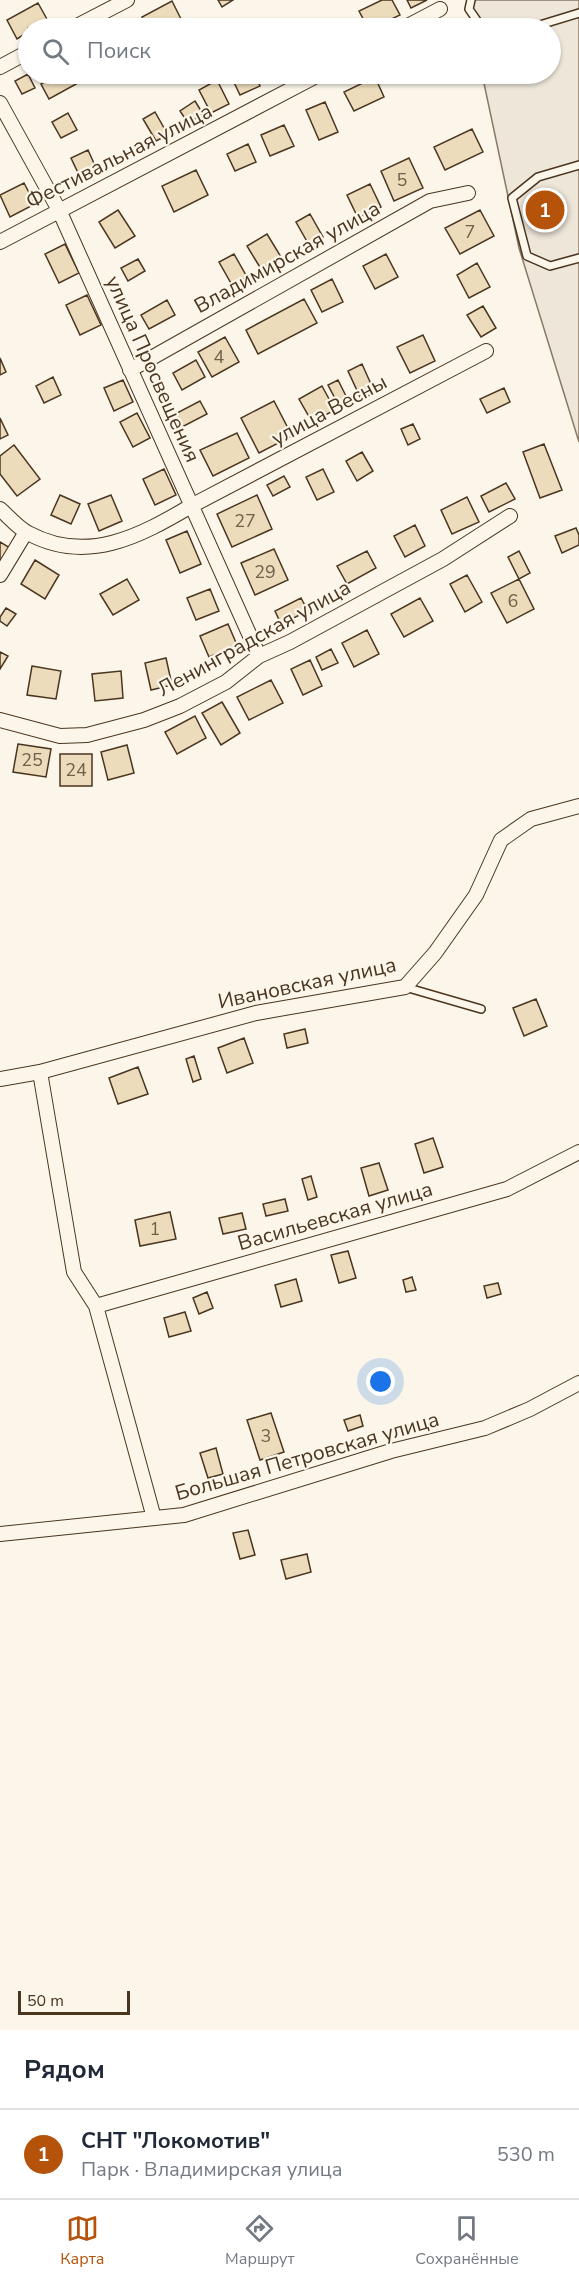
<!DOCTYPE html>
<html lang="ru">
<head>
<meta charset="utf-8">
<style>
  :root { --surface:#fff; --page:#f6f6f7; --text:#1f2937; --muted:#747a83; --line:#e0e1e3; --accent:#b45309 }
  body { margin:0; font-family:"Nunito Sans",sans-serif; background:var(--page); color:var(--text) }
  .scale { position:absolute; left:18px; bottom:15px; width:112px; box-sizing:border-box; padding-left:6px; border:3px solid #4a3520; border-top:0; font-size:16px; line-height:21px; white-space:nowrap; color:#4a3520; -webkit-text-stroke:4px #fbf6e9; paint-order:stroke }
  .you { position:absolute; left:381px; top:1382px; width:21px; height:21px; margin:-15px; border:4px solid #fff; border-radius:50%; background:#1a73e8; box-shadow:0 0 0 9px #1a73e833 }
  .badge { display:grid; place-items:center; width:39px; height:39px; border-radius:50%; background:var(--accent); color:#fff; font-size:20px; font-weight:700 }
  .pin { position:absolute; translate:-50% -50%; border:3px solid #fff; box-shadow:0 2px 6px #0006 }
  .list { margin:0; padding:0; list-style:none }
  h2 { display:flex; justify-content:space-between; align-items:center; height:78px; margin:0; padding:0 24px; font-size:26px }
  h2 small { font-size:20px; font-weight:400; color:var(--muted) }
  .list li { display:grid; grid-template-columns:39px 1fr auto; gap:18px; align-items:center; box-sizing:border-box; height:90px; padding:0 24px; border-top:2px solid var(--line) }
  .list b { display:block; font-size:22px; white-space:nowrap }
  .list p { margin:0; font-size:20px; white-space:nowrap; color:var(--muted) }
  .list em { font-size:20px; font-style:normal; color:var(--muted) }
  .icon { flex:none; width:33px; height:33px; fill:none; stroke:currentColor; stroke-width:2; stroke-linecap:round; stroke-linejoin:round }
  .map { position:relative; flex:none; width:579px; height:2030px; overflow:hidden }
  .search { position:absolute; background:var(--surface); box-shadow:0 2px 4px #0004; left:18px; right:18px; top:18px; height:66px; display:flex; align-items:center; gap:15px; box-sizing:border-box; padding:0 21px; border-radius:33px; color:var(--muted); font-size:22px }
  .sheet { height:168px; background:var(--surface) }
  nav { display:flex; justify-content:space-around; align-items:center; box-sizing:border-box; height:84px; border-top:2px solid var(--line); background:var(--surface); font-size:16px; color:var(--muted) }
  nav a { display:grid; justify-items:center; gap:3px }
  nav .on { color:var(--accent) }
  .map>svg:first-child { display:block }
  .green { fill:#ede6d9; stroke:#887966; stroke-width:1.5 }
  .building { fill:#ecdcbc; stroke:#4a3520; stroke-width:1.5 }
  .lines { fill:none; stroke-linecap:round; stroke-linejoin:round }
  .service-casing { stroke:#4a3520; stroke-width:10 }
  .minor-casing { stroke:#4a3520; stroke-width:16 }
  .service { stroke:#fbf6e9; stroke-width:7 }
  .minor { stroke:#fbf6e9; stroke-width:14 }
  .labels { text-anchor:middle; stroke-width:4.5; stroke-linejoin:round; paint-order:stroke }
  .number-label { font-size:18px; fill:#725f47 }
  .street-label { font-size:21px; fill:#4a3520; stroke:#fbf6e9 }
</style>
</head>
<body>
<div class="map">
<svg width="579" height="2030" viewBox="0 0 579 2030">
  <rect width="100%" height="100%" fill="#fbf6e9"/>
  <!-- green -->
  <path class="green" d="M 467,0 L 579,0 L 579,442 L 519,248 L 482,74 L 550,74 L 550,28 L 473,28 Z"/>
  <!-- building -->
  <path class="building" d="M 218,0 L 233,0 L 222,7 Z
    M 382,0 L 392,0 L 400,15 L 373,28 L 368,28 L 359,11 Z
    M 407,0 L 427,0 L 411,8 Z
    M 172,1 L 184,25 L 176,28 L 148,28 L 142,17 Z
    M 38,3 L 48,21 L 35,28 L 28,28 L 28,32 L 17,39 L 7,20 Z
    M 342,20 L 346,28 L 324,28 Z
    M 28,74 L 35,88 L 22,94 L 15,81 Z
    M 60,74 L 84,74 L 87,78 L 49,99 L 41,84 Z
    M 230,74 L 254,74 L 260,86 L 240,95 Z
    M 265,74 L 276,74 L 278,77 L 269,82 Z
    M 414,74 L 433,74 L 418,81 Z
    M 375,77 L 384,97 L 354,111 L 344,92 Z
    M 217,80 L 229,104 L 211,113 L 199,90 Z
    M 195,101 L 203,114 L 188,123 L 180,111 Z
    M 325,102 L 338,132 L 319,140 L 306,110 Z
    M 155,112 L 168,135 L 156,141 L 143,119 Z
    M 68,113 L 77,130 L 61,138 L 52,122 Z
    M 284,125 L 294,146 L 270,156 L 261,135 Z
    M 472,129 L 483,152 L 445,170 L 434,147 Z
    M 248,144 L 256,162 L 235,171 L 227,154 Z
    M 88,150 L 97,170 L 80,177 L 71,158 Z
    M 409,158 L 423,188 L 394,201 L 381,171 Z
    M 196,170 L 208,195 L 174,212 L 162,186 Z
    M 24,183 L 35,204 L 10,217 L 0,195 Z
    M 370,184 L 381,207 L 358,218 L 347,195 Z
    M 118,210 L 135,236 L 115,248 L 99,222 Z
    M 480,210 L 494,236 L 460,254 L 445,228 Z
    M 310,214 L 323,237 L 309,245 L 296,222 Z
    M 267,234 L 281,257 L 261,269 L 247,246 Z
    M 65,244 L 79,273 L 59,283 L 45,254 Z
    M 234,254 L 247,277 L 232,285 L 219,262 Z
    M 386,254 L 398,277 L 375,289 L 363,266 Z
    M 138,259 L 145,271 L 128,281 L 121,268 Z
    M 477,263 L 490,287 L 469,298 L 457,275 Z
    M 332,279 L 343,302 L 322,312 L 311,290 Z
    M 87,295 L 101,325 L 80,335 L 66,305 Z
    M 304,299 L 317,323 L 258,354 L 246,330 Z
    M 167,300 L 175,315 L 149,329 L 141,315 Z
    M 483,306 L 496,328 L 481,337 L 467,315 Z
    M 423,335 L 435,361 L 410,373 L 397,347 Z
    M 225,337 L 239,362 L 212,377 L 198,352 Z
    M 0,358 L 6,372 L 0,375 Z
    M 196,360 L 205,377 L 182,390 L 173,373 Z
    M 362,364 L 375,393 L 361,399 L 348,371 Z
    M 53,377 L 61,395 L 44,403 L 36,386 Z
    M 123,380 L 133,402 L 114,411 L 104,388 Z
    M 338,380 L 348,400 L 338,404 L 328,385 Z
    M 322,386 L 335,410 L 312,422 L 299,399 Z
    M 504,388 L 510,402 L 487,413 L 480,399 Z
    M 200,401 L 207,414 L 182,427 L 175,414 Z
    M 274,401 L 292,436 L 259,453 L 241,418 Z
    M 137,413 L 150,438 L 133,447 L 120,422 Z
    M 0,418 L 8,435 L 0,439 Z
    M 413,424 L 420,439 L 408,445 L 401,429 Z
    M 237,433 L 249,458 L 213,476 L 200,450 Z
    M 544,444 L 562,490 L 540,498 L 523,452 Z
    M 14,445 L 40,479 L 17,496 L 0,474 L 0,456 Z
    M 362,452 L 373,471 L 357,481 L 346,461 Z
    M 164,469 L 176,495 L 155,505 L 143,479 Z
    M 323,469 L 334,492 L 317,500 L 306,477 Z
    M 284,476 L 290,487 L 273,496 L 267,485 Z
    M 506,483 L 515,499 L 489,512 L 481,496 Z
    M 60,495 L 80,504 L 71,524 L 51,515 Z
    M 111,495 L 122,521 L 99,531 L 88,504 Z
    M 257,495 L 272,529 L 232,547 L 217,514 Z
    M 467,497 L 479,522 L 452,534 L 441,510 Z
    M 415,525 L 425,546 L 405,557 L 394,536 Z
    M 576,528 L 579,535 L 579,545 L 562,553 L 555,536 Z
    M 187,531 L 201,564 L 180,573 L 166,540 Z
    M 0,542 L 10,548 L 0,565 Z
    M 274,549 L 288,580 L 255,595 L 241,563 Z
    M 367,551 L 376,568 L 347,584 L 337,566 Z
    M 519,551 L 530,573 L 519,579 L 508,557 Z
    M 35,560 L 59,575 L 45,599 L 21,584 Z
    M 467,575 L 482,602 L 465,612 L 450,584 Z
    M 127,579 L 139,600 L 113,615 L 100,594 Z
    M 519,579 L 534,609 L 507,623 L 491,593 Z
    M 210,589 L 219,611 L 196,620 L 187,598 Z
    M 301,598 L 308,611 L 281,624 L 275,611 Z
    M 420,598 L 433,621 L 404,637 L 391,614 Z
    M 6,608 L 16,614 L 7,626 L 0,621 L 0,617 Z
    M 228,624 L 237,645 L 209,657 L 200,636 Z
    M 367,630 L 379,654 L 354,667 L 342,643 Z
    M 331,649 L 338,663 L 322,670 L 316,657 Z
    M 0,652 L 8,656 L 0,669 Z
    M 166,658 L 172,685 L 151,690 L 145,663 Z
    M 310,660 L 322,686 L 303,695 L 291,669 Z
    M 32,666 L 61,671 L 56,699 L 27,695 Z
    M 121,671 L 123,698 L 95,701 L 92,674 Z
    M 271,680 L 283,703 L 249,720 L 237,697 Z
    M 222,702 L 240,733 L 221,745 L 202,713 Z
    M 195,716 L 206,738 L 177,754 L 165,732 Z
    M 18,744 L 51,749 L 46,777 L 13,772 Z
    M 127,745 L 134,773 L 108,780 L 101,752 Z
    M 60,754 L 92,754 L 92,786 L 60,786 Z
    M 536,999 L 547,1026 L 524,1036 L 513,1008 Z
    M 305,1029 L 308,1043 L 287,1048 L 284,1034 Z
    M 244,1038 L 253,1063 L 227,1073 L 218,1048 Z
    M 194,1056 L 201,1079 L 193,1082 L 186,1059 Z
    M 138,1067 L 148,1094 L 118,1104 L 109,1078 Z
    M 433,1138 L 443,1167 L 424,1173 L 415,1144 Z
    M 379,1163 L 388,1190 L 369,1196 L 361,1168 Z
    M 311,1176 L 317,1197 L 308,1200 L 302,1179 Z
    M 285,1199 L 288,1211 L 266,1216 L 263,1204 Z
    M 170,1212 L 176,1239 L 140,1246 L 135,1220 Z
    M 242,1213 L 246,1229 L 223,1234 L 219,1218 Z
    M 348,1251 L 356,1278 L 339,1283 L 331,1255 Z
    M 412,1277 L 416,1290 L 406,1292 L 403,1280 Z
    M 296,1279 L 302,1301 L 281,1307 L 275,1285 Z
    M 498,1283 L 501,1294 L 487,1298 L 484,1286 Z
    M 207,1292 L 213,1308 L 199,1314 L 193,1298 Z
    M 185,1312 L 191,1331 L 169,1337 L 164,1318 Z
    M 271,1413 L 284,1452 L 260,1460 L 247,1420 Z
    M 360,1415 L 363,1426 L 348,1431 L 344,1420 Z
    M 216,1448 L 223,1474 L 208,1478 L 200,1453 Z
    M 248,1530 L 255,1555 L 240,1559 L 233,1533 Z
    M 307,1554 L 311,1572 L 286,1579 L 281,1560 Z"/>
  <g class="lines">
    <defs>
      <path id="service" d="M 471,0 L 469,9 L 480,25 L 486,28
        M 530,28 L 579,13
        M 579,165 L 538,177 L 512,198 L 527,256 L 550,266 L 579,258
        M 405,987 L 481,1009"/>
      <path id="minor" d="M 73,28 L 127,0
        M 404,28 L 440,9
        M 0,67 L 28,52
        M 0,103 L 59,210 L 259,656
        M 0,242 L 320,74
        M 130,370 L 430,201 L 468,193
        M 0,509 C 9,517 18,528 28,533 C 87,565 140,536 191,506 L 486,351
        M 0,575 L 26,532
        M 0,720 L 60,736 L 87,735 L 144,720 L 180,706 L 226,682 L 259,656 L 290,642 L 443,559 L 510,516
        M 40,1072 L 74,1272 L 96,1306 L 154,1518
        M 0,1079 L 40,1072 L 256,1013 L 405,987 L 435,953 L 476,895 L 501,840 L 531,819 L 579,806
        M 96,1306 L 507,1189 L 579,1152
        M 0,1534 L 184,1515 L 391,1451 L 485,1428 L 530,1409 L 579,1383"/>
    </defs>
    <!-- service casing -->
    <use href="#service" class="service-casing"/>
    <!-- minor casing -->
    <use href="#minor" class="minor-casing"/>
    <!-- service -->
    <use href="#service" class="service"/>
    <!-- minor -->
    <use href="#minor" class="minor"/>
  </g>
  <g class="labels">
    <!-- number labels -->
    <g class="number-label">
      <text x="402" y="186">5</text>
      <text x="470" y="238">7</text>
      <text x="219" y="363">4</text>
      <text x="245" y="527">27</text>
      <text x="265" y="578">29</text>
      <text x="513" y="607">6</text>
      <text x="32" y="766">25</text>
      <text x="76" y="776">24</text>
      <text x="155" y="1235">1</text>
      <text x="266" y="1442">3</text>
    </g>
    <!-- street labels -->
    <g class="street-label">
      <text transform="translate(119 156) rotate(-27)" y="7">Фестивальная улица</text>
      <text transform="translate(287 257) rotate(-29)" y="7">Владимирская улица</text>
      <text transform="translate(153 369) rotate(66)" y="7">улица Просвещения</text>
      <text transform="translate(329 410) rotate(-28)" y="7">улица Весны</text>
      <text transform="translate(254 638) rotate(-29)" y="7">Ленинградская улица</text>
      <text transform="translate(307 983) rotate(-12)" y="7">Ивановская улица</text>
      <text transform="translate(335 1216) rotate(-16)" y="7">Васильевская улица</text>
      <text transform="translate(307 1456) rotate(-16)" y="7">Большая Петровская улица</text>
    </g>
  </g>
</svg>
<div class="scale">50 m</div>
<div class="you"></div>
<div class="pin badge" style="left:545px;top:210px">1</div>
<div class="search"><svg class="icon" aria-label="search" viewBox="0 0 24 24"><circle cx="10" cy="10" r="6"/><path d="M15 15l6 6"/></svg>Поиск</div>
</div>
<section class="sheet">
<h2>Рядом<small></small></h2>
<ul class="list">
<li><span class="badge">1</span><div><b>СНТ &quot;Локомотив&quot;</b><p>Парк · Владимирская улица</p></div><em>530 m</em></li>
</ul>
</section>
<nav>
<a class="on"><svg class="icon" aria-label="map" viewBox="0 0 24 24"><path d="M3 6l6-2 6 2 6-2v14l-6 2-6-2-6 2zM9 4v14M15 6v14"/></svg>Карта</a>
<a><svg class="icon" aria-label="directions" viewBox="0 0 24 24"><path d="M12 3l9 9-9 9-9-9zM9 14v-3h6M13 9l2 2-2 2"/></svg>Маршрут</a>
<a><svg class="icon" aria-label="saved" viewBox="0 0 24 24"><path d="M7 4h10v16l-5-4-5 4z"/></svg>Сохранённые</a>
</nav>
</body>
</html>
